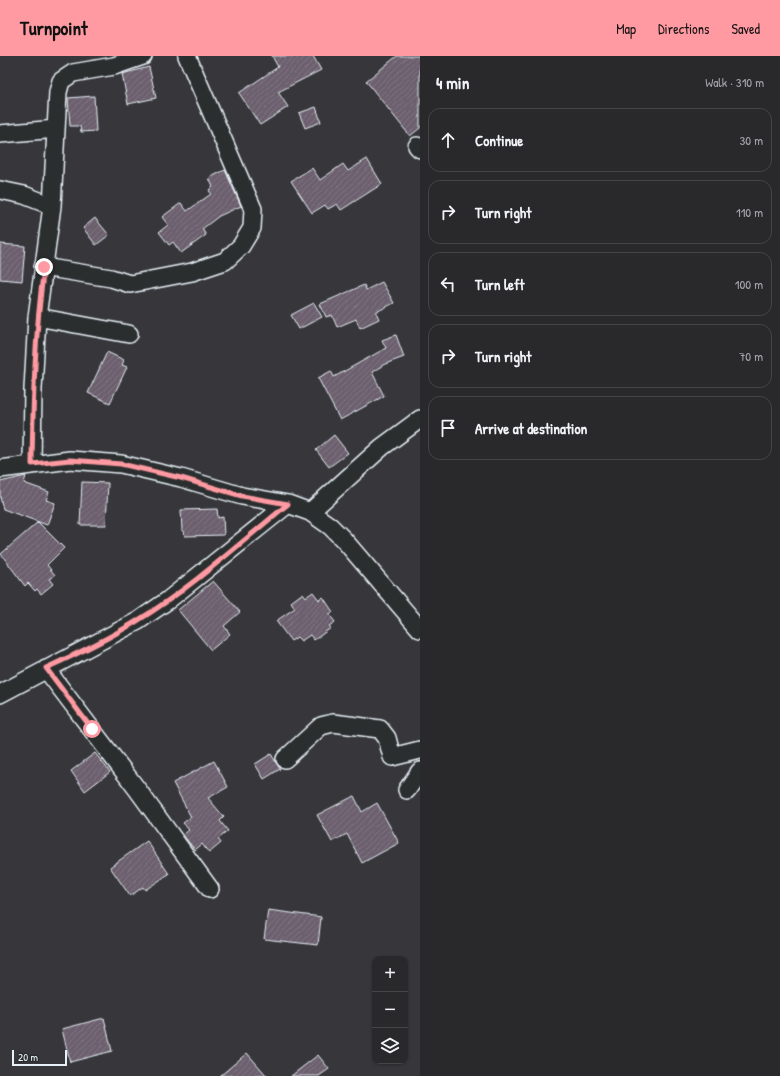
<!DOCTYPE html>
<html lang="en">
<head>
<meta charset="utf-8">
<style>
  :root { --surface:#29292c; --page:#353538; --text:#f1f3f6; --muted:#a5a6a9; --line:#454548; --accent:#ff9aa2 }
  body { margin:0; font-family:"Patrick Hand",sans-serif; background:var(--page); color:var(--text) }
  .controls { position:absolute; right:12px; bottom:12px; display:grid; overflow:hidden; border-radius:8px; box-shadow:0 1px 3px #0004 }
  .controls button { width:36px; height:36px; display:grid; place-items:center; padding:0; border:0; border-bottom:1px solid var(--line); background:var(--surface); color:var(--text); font:20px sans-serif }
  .scale { position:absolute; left:12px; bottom:10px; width:55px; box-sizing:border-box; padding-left:4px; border:2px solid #e8f1f8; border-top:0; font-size:11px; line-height:14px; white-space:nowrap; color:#e8f1f8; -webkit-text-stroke:3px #2a2d2e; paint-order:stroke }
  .stop { position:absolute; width:12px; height:12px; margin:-9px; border:3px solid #ff9aa2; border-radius:50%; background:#fff }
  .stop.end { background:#ff9aa2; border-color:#fff; box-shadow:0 1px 4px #0008 }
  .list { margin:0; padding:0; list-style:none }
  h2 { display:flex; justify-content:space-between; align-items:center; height:52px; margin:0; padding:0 16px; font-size:17px }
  h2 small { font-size:13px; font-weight:400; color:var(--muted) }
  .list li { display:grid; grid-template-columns:26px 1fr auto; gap:12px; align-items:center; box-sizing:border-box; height:64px; margin:0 8px 8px; padding:0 8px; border:1px solid var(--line); border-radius:12px }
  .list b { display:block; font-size:15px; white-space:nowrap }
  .list em { font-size:13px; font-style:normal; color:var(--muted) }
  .icon { flex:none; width:22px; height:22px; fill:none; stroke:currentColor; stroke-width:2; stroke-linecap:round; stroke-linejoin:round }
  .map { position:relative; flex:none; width:420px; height:1020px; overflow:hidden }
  header { display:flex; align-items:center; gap:24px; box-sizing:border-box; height:56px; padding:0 20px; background:var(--accent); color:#111 }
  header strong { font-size:19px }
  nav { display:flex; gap:22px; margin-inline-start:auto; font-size:14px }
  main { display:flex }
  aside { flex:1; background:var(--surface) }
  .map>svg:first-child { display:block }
  .building { fill:url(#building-hatch); stroke:#e8f1f8 }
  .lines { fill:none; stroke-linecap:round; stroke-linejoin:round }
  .minor-casing { stroke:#e8f1f8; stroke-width:20 }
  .minor { stroke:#2a2d2e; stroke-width:17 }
  .route { stroke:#ff9aa2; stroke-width:5 }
</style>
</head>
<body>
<header>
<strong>Turnpoint</strong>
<nav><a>Map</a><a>Directions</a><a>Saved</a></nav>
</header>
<main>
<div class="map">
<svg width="420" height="1020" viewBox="0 0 420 1020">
  <defs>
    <pattern id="building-hatch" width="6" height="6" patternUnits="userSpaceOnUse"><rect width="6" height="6" fill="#6c5f6e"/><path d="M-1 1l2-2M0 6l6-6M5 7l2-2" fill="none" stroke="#817683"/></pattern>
  </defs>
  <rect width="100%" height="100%" fill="#37373b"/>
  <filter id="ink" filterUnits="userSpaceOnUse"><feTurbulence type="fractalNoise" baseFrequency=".025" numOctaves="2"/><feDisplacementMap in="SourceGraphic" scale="8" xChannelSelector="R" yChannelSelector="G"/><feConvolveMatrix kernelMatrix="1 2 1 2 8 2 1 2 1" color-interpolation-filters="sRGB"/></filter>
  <g filter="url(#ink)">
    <!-- building -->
    <path class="building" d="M 272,0 L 313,0 L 321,14 L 278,36 L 288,51 L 260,69 L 239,37 L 278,11 Z
      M 397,0 L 420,0 L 420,72 L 410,80 L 366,25 Z
      M 149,11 L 156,42 L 128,48 L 122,18 Z
      M 94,40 L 96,75 L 81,76 L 80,70 L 70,70 L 68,42 Z
      M 316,51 L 321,66 L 305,72 L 299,57 Z
      M 367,103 L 382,128 L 341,154 L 337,148 L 328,153 L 325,149 L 312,157 L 291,125 L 312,112 L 320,124 L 343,108 L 348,115 Z
      M 225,114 L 241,150 L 219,160 L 202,173 L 206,179 L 181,197 L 173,186 L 169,189 L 159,176 L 168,169 L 162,161 L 181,147 L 187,155 L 211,138 L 209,134 L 213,131 L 209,122 Z
      M 95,162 L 109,179 L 96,189 L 83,172 Z
      M 0,188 L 25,190 L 22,225 L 0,223 Z
      M 382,226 L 394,247 L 376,256 L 379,263 L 360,272 L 356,263 L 337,271 L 332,259 L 326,261 L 320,248 L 364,229 L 366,234 Z
      M 314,247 L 322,261 L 299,273 L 291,259 Z
      M 396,279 L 404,301 L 385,308 L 372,316 L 384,340 L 340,364 L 318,322 L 331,315 L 334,321 L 386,292 L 382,284 Z
      M 107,296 L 124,304 L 122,309 L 127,311 L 110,347 L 88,337 Z
      M 334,379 L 348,397 L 329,411 L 316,394 Z
      M 26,420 L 24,427 L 49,436 L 46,444 L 55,447 L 47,469 L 3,453 L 0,441 L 0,426 Z
      M 82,426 L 108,427 L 106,469 L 80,469 Z
      M 217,453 L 218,462 L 223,461 L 224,479 L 185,480 L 184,475 L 182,475 L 181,454 Z
      M 38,466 L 64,492 L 47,509 L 55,519 L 49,523 L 53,528 L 41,538 L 37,533 L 35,535 L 28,527 L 25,530 L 1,498 Z
      M 213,525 L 240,556 L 224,570 L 230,578 L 211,594 L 178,554 Z
      M 313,536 L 319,544 L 323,541 L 333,556 L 329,558 L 335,566 L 329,570 L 331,572 L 314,584 L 310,579 L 301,585 L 297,581 L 291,585 L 276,565 L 295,552 L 291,546 L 303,537 L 306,541 Z
      M 95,697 L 110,716 L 85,735 L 71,715 Z
      M 271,698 L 280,713 L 264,723 L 255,708 Z
      M 214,705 L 228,731 L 208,742 L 224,761 L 220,765 L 228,775 L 218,783 L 221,787 L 209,797 L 202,788 L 195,794 L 183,779 L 189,774 L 183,767 L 191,761 L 173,727 Z
      M 354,740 L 362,756 L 377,747 L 399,787 L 362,807 L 347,778 L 332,786 L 317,759 Z
      M 147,785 L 169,818 L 145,834 L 143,831 L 130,840 L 110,811 Z
      M 268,854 L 321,861 L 318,889 L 264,883 Z
      M 104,962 L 112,995 L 70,1006 L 62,973 Z
      M 247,997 L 267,1020 L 220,1020 Z
      M 318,999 L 329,1013 L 319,1020 L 291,1020 Z"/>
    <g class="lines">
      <defs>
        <path id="minor" d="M 0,78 L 56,73
          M 417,90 L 420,93
          M 0,134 L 24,139 L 52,150
          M 43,211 L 111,222 L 130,228 L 192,216 L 225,205 L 241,190 L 252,172 L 253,153 L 187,0
          M 37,261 L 129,278
          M 32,408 L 33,333 L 37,261 L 52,150 L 58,36 L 61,25 L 73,17 L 114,10 L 143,0
          M 0,413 L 70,404 L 121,408 L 181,422 L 242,440 L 288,448 L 310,456 L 330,470 L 344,484 L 420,573
          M 310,456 L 382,391 L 420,363
          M 46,613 L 137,733 L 210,833
          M 0,638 L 138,565 L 167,545 L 288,448
          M 285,703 L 321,670 L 333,667 L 380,673 L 387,682 L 392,701 L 420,694
          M 407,734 L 420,715"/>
      </defs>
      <!-- minor casing -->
      <use href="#minor" class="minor-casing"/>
      <!-- minor -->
      <use href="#minor" class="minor"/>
    </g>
  </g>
  <g class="lines" filter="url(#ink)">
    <!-- route -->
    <path class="route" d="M 44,211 C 35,277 33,342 32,408 L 70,404 L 121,408 L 181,422 L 242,440 L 288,448 C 239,488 191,532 137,565 C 108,583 77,598 46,612 L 92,673"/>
  </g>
</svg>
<div class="controls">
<button>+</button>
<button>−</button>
<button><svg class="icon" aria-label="layers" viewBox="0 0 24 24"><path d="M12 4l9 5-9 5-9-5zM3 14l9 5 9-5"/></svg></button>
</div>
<div class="scale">20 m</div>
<div class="stop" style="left:92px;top:673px"></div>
<div class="stop end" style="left:44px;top:211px"></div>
</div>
<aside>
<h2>4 min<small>Walk · 310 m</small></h2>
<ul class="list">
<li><svg class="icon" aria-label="ahead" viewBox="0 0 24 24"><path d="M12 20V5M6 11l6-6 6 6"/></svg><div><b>Continue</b></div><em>30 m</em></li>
<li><svg class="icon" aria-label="right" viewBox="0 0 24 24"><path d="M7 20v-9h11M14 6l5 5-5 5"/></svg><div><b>Turn right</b></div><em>110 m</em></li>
<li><svg class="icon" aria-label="left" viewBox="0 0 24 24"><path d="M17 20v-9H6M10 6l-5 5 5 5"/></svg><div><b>Turn left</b></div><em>100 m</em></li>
<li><svg class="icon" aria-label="right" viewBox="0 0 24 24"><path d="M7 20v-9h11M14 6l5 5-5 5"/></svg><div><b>Turn right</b></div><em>70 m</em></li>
<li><svg class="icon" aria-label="arrive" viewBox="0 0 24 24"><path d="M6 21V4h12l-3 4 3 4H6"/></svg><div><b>Arrive at destination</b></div></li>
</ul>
</aside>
</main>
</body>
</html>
